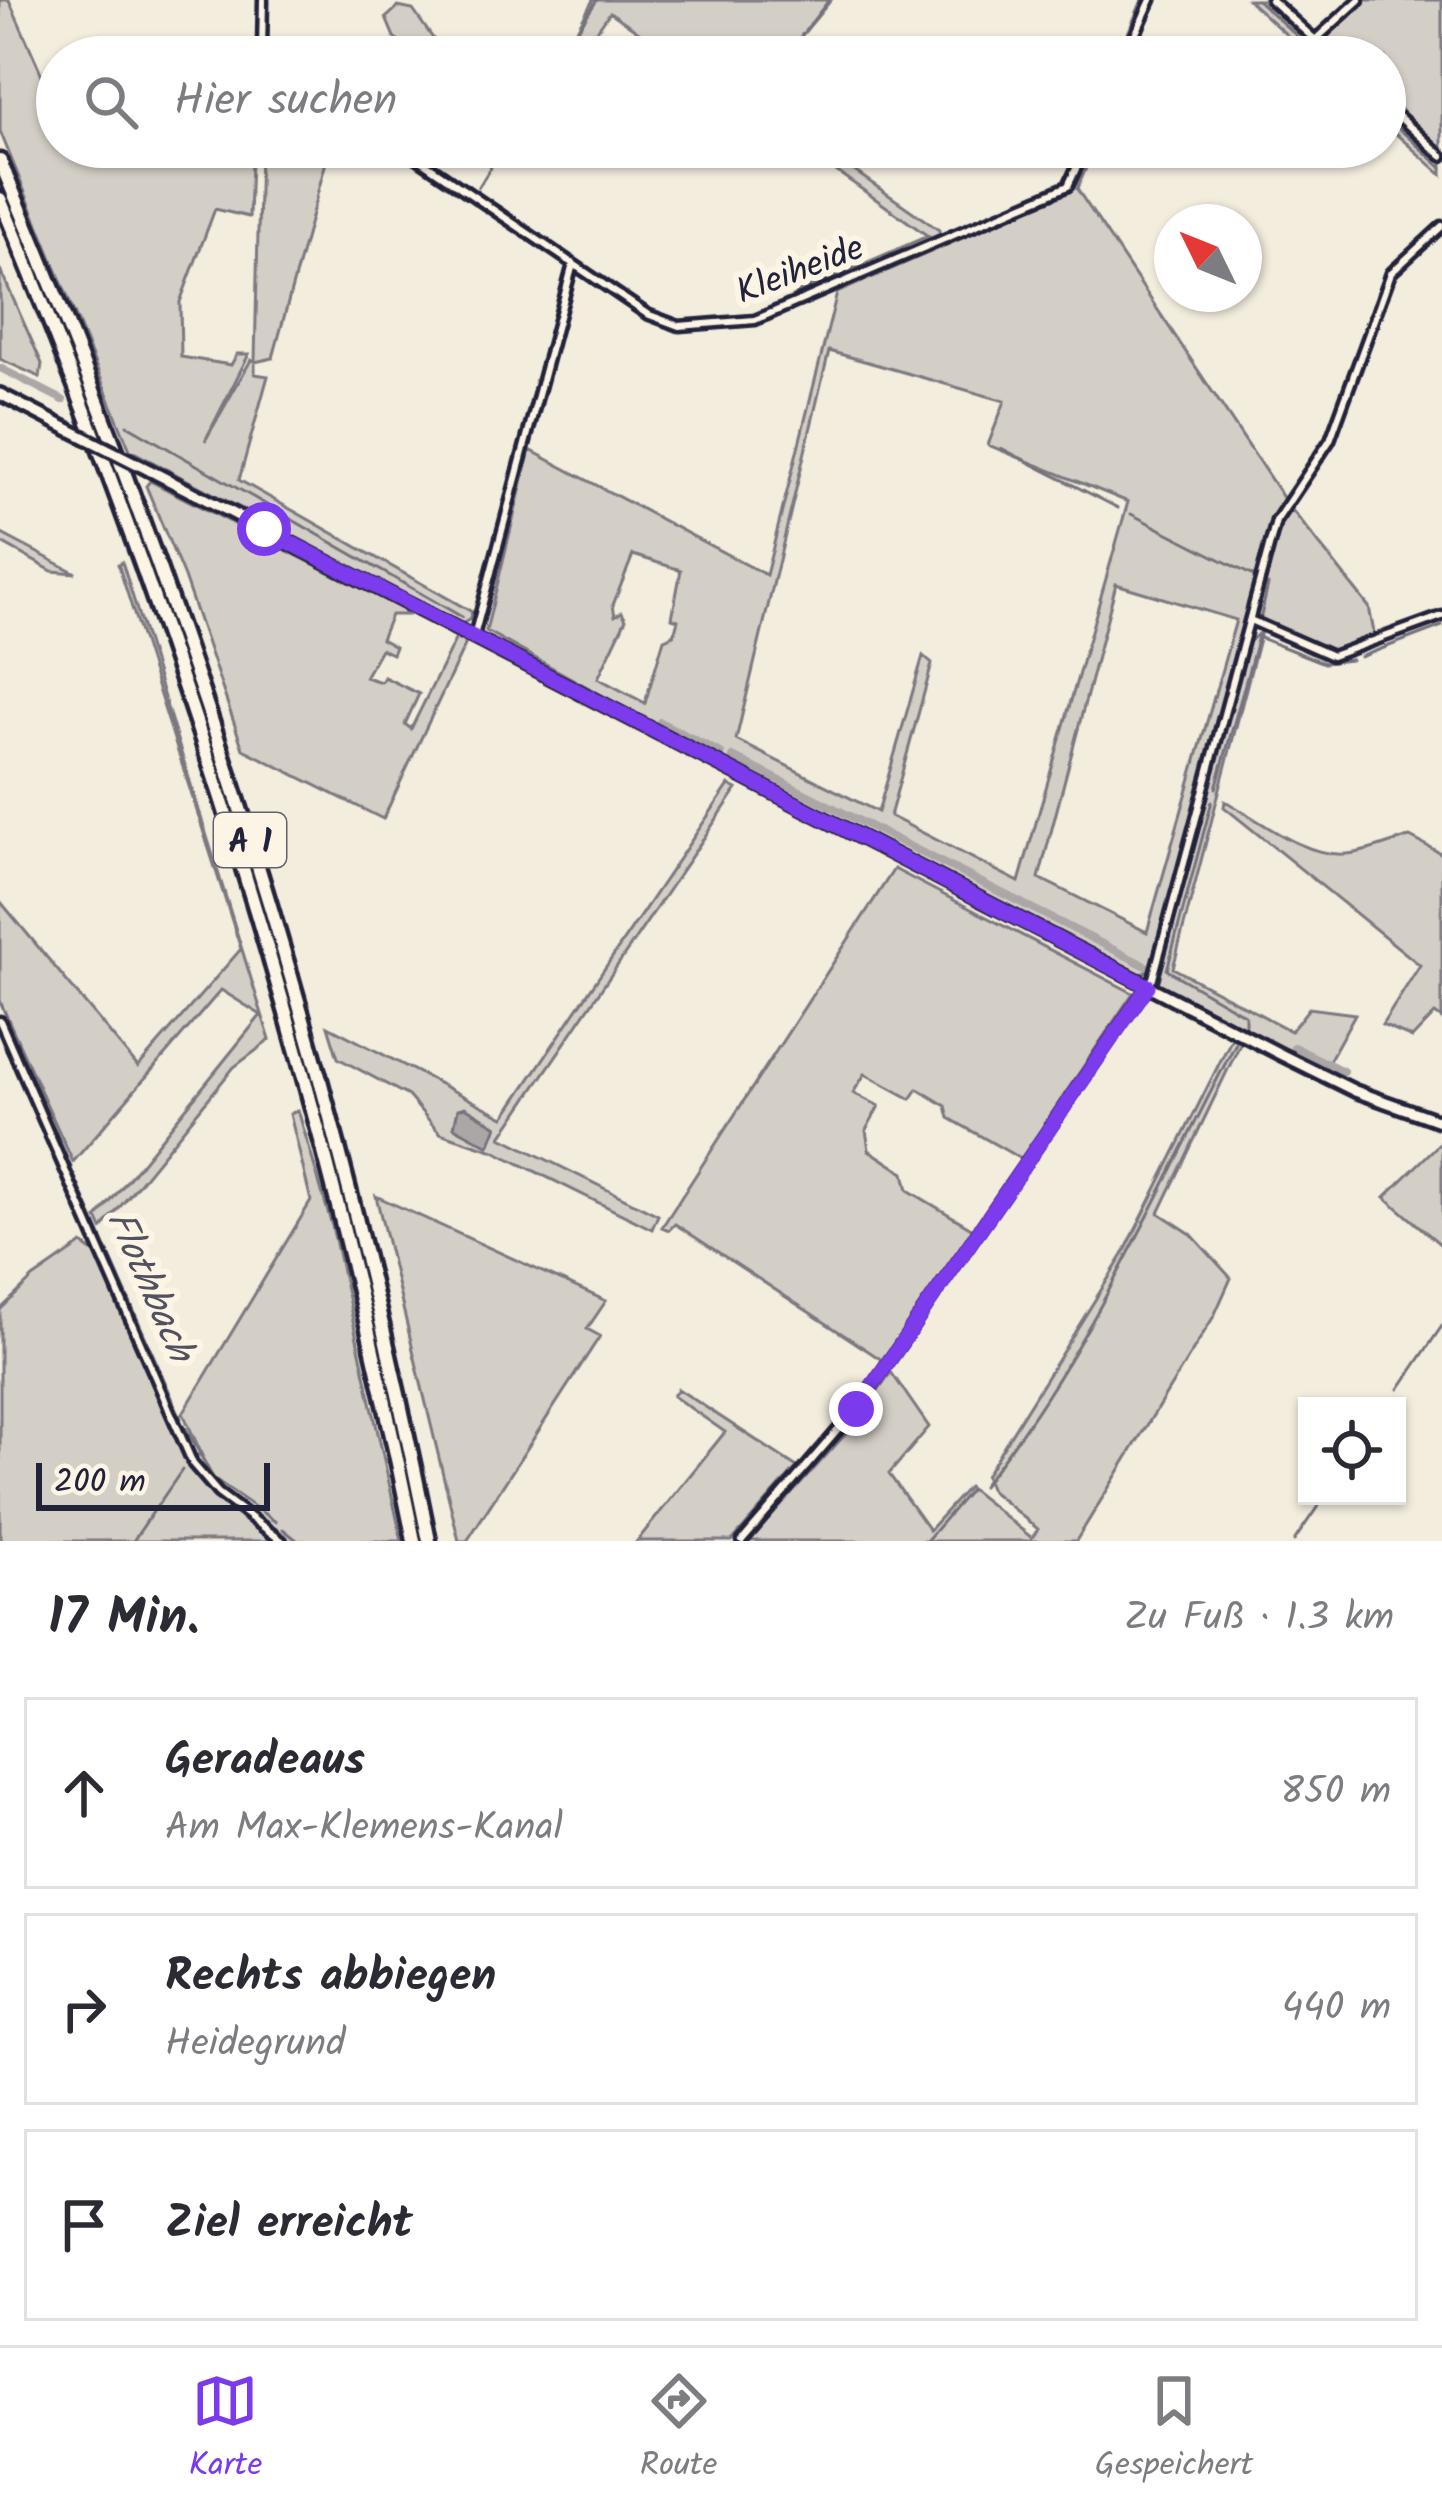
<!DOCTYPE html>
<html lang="de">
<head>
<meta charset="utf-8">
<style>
  :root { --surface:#fff; --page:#f7f7f7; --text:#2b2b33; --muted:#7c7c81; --line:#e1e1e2; --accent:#7c3aed }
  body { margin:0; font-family:Kalam,sans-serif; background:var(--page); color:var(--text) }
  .controls { position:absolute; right:36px; bottom:36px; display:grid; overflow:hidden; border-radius:0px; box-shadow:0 3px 9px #0004 }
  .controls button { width:108px; height:108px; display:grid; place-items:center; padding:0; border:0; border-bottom:3px solid var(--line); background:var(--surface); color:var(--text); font:60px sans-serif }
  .compass { position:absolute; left:1154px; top:204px; width:108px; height:108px; border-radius:50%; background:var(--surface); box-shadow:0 3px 9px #0004; rotate:313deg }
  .scale { position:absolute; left:36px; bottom:30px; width:234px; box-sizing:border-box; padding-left:12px; border:6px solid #22223b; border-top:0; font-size:33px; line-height:42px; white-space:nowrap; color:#22223b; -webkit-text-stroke:9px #fcf5e5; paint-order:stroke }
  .stop { position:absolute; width:36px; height:36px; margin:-27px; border:9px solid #7c3aed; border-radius:50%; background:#fff }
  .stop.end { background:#7c3aed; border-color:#fff; box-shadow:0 3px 12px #0008 }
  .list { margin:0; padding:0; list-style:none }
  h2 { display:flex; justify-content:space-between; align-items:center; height:156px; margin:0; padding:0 48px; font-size:51px }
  h2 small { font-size:39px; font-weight:400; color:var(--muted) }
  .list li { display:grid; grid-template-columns:78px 1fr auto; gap:36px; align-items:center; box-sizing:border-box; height:192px; margin:0 24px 24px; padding:0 24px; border:3px solid var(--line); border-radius:0px }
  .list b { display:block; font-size:45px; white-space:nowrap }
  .list p { margin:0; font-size:39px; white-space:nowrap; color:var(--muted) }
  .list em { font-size:39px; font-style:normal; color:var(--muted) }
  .icon { flex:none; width:66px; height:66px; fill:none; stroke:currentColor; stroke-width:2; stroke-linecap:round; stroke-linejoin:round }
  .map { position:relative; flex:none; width:1442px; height:1541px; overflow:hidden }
  .search { position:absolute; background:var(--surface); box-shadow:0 3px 9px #0004; left:36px; right:36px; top:36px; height:132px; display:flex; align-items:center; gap:30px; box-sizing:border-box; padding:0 42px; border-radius:66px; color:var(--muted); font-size:45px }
  .sheet { height:804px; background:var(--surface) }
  nav { display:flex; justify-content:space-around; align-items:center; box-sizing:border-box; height:168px; border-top:3px solid var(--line); background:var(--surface); font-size:33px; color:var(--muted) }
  nav a { display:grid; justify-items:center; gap:6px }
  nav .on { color:var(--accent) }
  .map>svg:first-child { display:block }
  .green { fill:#d4cfc6; stroke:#7b7880; stroke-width:3; fill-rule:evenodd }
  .water { fill:#aca7a6; stroke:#75727b; stroke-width:3 }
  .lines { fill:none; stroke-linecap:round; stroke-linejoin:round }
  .stream { stroke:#75727b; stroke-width:3 }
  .canal { stroke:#aca7a6; stroke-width:8 }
  .minor-casing { stroke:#22223b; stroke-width:15 }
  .secondary-casing { stroke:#22223b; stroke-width:18 }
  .motorway-casing { stroke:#22223b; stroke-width:21 }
  .minor { stroke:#fcf5e5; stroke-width:6 }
  .secondary { stroke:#fcf5e5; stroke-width:9 }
  .motorway { stroke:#fcf5e5; stroke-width:12 }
  .secondary-bridge-casing { stroke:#22223b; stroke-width:18; stroke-linecap:butt }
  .secondary-bridge { stroke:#fcf5e5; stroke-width:9 }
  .route { stroke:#7c3aed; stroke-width:15 }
  .labels { text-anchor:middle; stroke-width:12; stroke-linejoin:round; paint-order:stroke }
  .shield { fill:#fcf5e5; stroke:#63616e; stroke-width:3 }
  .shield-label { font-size:33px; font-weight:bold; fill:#22223b }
  .street-label { font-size:36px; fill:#22223b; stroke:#fcf5e5 }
  .water-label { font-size:39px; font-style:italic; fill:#525160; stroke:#fcf5e5 }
</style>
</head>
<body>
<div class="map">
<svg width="1442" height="1541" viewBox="0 0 1442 1541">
  <rect width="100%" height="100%" fill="#f3edde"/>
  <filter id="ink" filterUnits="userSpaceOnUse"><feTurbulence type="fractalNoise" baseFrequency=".00833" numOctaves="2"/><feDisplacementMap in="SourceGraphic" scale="24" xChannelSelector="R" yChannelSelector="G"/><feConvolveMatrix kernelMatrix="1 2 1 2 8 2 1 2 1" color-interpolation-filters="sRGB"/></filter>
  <g filter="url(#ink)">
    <!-- green -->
    <path class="green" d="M 0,0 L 9,0 L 57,109 L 57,147 L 183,147 L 251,161 L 249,217 L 215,209 L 180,302 L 181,357 L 231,365 L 237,354 L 249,354 L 205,441 L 251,360 L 255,361 L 260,147 L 330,147 L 273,358 L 255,362 L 255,374 L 268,376 L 239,480 L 472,612 L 469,620 L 461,624 L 130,450 L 0,131 Z
      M 593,0 L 831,0 L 784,57 L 675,57 L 610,12 L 578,57 L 562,57 Z
      M 1248,0 L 1263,0 L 1326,57 L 1311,57 Z
      M 1366,0 L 1442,0 L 1442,149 L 1385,97 L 1385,57 L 1341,57 L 1329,46 L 1329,35 Z
      M 398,7 L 413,10 L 446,57 L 416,57 L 394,37 L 386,18 Z
      M 1385,111 L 1442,163 L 1442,175 L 1385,124 Z
      M 802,147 L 820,147 L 939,230 L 939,236 L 793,300 L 796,293 L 928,236 Z
      M 1088,147 L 1095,147 L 1077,189 L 1288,505 L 1369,607 L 1375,638 L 1332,650 L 1257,617 L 1266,580 L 1257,576 L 1153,966 L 1141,975 L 685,741 L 486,631 L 530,450 L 766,575 L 837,293 L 1068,192 ZM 829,351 L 1005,401 L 988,445 L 1128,502 L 1019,882 L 890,816 L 932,664 L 923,656 L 878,812 L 736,740 ZM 633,555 L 681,570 L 672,618 L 678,620 L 674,635 L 664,639 L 645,703 L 598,678 L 626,619 L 622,612 L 615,616 L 613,605 ZM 1116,584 L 1236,620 L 1147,932 L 1039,878 Z
      M 0,269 L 42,364 L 40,377 L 0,359 Z
      M 150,481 L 402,609 L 407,615 L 391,615 L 381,639 L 395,647 L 392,654 L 381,649 L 365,677 L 381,682 L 384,677 L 419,694 L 405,724 L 411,729 L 456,638 L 466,643 L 383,819 L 243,749 L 184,577 L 146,486 Z
      M 0,533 L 76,573 L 52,571 L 0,542 Z
      M 122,562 L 270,1040 L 234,1067 L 102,1229 L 97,1218 L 261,1015 L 221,990 L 73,1162 L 0,1002 L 0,901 L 138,1067 L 241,949 L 118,564 Z
      M 1261,631 L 1173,968 L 1291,1031 L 1309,1008 L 1355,1014 L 1324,1070 L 1158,984 L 1248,643 Z
      M 729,785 L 737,789 L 501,1137 L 658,1215 L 652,1229 L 494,1151 L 440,1133 L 408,1096 L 338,1058 L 328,1026 L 504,1117 Z
      M 1225,801 C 1260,820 1303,857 1346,854 C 1367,853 1390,842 1410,837 L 1442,854 L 1442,1019 L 1435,1014 L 1412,1038 L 1382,1025 L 1420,965 L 1224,807 Z
      M 894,869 L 1133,993 L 1021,1159 L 949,1118 L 946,1106 L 918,1089 L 911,1099 L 865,1074 L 853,1093 L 879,1106 L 866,1130 L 869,1150 L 904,1173 L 908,1190 L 973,1229 L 882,1360 L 675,1224 L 669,1230 L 662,1227 Z
      M 1233,1036 L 1242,1040 L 1159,1213 L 1191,1234 L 1231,1278 L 1214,1316 L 1076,1541 L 749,1541 L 850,1429 L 891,1372 L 929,1427 L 889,1474 L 929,1530 L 968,1487 L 1032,1538 L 1038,1529 L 991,1491 L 985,1476 L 1123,1255 Z
      M 298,1110 L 332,1226 L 402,1541 L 286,1541 L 220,1491 L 192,1455 L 202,1455 L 183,1413 L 311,1201 L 290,1114 Z
      M 1442,1141 L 1442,1246 L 1385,1197 Z
      M 376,1196 L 606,1301 L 587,1329 L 600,1336 L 467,1541 L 459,1541 Z
      M 82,1244 L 95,1253 L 195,1472 L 278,1541 L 0,1541 L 0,1310 L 33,1278 Z
      M 678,1389 L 797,1467 L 732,1541 L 637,1541 L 725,1432 L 673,1396 Z"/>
    <!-- water -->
    <path class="water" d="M 465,1107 L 497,1126 L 489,1146 L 454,1127 L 458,1109 Z"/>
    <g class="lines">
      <!-- stream -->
      <path class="stream" d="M 1257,0 L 1320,57
        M 560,57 L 597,0
        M 785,57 L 829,0
        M 1118,57 L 1142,0
        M 1132,57 L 1157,0
        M 1385,116 L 1442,168
        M 1070,168 L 1079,147
        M 1079,175 L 1091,147
        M 478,188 L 503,147
        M 127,425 L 462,617
        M 1001,448 L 1118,508
        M 1131,514 L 1255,577
        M 1261,616 L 1268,585
        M 1360,657 L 1442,626
        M 1216,788 L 1258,637 L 1324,663 L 1351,660
        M 1212,801 L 1167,970 L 1245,1015 L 1245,1024
        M 0,1001 L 71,1167
        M 74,1175 L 181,1418
        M 1399,1389 L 1442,1326
        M 1387,1406 L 1392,1398
        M 186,1428 L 213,1478 L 276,1522
        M 982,1486 C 1089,1353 1157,1193 1236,1043
        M 283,1529 L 298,1541
        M 133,1541 L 182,1470
        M 926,1541 L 970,1490
        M 1294,1541 L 1325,1496"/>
      <!-- canal -->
      <path class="canal" d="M 0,368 L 63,400
        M 660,722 L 721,753
        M 733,757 L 1146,966
        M 1294,1047 L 1343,1071"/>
      <defs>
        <path id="minor" d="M 263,0 L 262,49 L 268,57
          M 1271,0 L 1334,57
          M 1315,40 L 1359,0
          M 1125,57 L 1151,0
          M 1385,104 L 1442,156
          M 401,147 L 647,314 L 679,326 L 755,320 L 1068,186 L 1086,147
          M 1250,620 L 1332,656 L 1442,616
          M 474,636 L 573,264
          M 0,1021 L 193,1464 L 218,1493 L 282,1541
          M 742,1541 L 856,1409 L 1153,978 L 1276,521 L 1330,440 L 1391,273 L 1442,226"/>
        <path id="secondary" d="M 0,394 L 66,428
          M 149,470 L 1280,1054 L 1355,1091 L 1442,1122"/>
        <path id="motorway" d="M 0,161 C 189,605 334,1067 429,1541
          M 0,199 C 181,632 322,1081 414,1541"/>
      </defs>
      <!-- minor casing -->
      <use href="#minor" class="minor-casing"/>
      <!-- secondary casing -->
      <use href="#secondary" class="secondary-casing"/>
      <!-- motorway casing -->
      <use href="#motorway" class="motorway-casing"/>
      <!-- minor -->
      <use href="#minor" class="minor"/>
      <!-- secondary -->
      <use href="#secondary" class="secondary"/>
      <!-- motorway -->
      <use href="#motorway" class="motorway"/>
      <defs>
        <path id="secondary-bridge" d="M 66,428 L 149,470"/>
      </defs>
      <!-- secondary-bridge casing -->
      <use href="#secondary-bridge" class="secondary-bridge-casing"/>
      <!-- secondary-bridge -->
      <use href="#secondary-bridge" class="secondary-bridge"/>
    </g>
  </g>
  <g class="lines" filter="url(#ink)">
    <!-- route -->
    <path class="route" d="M 264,529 L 1148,986 L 856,1409"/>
  </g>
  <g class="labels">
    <!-- shield labels -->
    <rect class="shield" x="214" y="813" width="72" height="54" rx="9"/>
    <g class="shield-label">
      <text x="250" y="852">A 1</text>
    </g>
    <!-- street labels -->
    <g class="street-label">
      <text transform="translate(799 268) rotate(-21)" y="13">Kleiheide</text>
    </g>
    <!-- water labels -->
    <g class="water-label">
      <text transform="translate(152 1285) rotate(66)" y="14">Flothbach</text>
    </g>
  </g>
</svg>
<div class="controls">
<button><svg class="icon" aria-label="locate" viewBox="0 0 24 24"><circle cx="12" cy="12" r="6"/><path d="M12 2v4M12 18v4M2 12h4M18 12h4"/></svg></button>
</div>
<svg class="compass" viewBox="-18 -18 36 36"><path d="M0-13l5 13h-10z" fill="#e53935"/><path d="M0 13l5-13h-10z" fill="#7c7c81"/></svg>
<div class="scale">200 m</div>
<div class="stop" style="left:264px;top:529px"></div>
<div class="stop end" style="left:856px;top:1409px"></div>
<div class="search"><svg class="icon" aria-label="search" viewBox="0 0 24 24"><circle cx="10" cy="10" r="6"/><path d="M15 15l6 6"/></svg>Hier suchen</div>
</div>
<section class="sheet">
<h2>17 Min.<small>Zu Fuß · 1.3 km</small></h2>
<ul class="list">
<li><svg class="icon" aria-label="ahead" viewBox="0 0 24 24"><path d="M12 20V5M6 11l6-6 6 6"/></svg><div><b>Geradeaus</b><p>Am Max-Klemens-Kanal</p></div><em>850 m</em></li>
<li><svg class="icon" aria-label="right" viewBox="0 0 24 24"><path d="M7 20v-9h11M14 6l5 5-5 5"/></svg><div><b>Rechts abbiegen</b><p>Heidegrund</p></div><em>440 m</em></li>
<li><svg class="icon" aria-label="arrive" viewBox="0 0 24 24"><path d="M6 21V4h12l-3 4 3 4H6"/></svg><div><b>Ziel erreicht</b></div></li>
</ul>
</section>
<nav>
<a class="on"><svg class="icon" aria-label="map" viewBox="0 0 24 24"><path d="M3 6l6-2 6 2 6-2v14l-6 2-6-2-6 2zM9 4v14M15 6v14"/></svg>Karte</a>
<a><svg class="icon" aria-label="directions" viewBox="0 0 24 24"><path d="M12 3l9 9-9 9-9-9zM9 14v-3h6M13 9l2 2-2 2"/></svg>Route</a>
<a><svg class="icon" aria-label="saved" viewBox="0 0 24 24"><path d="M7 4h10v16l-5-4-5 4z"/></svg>Gespeichert</a>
</nav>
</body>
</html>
